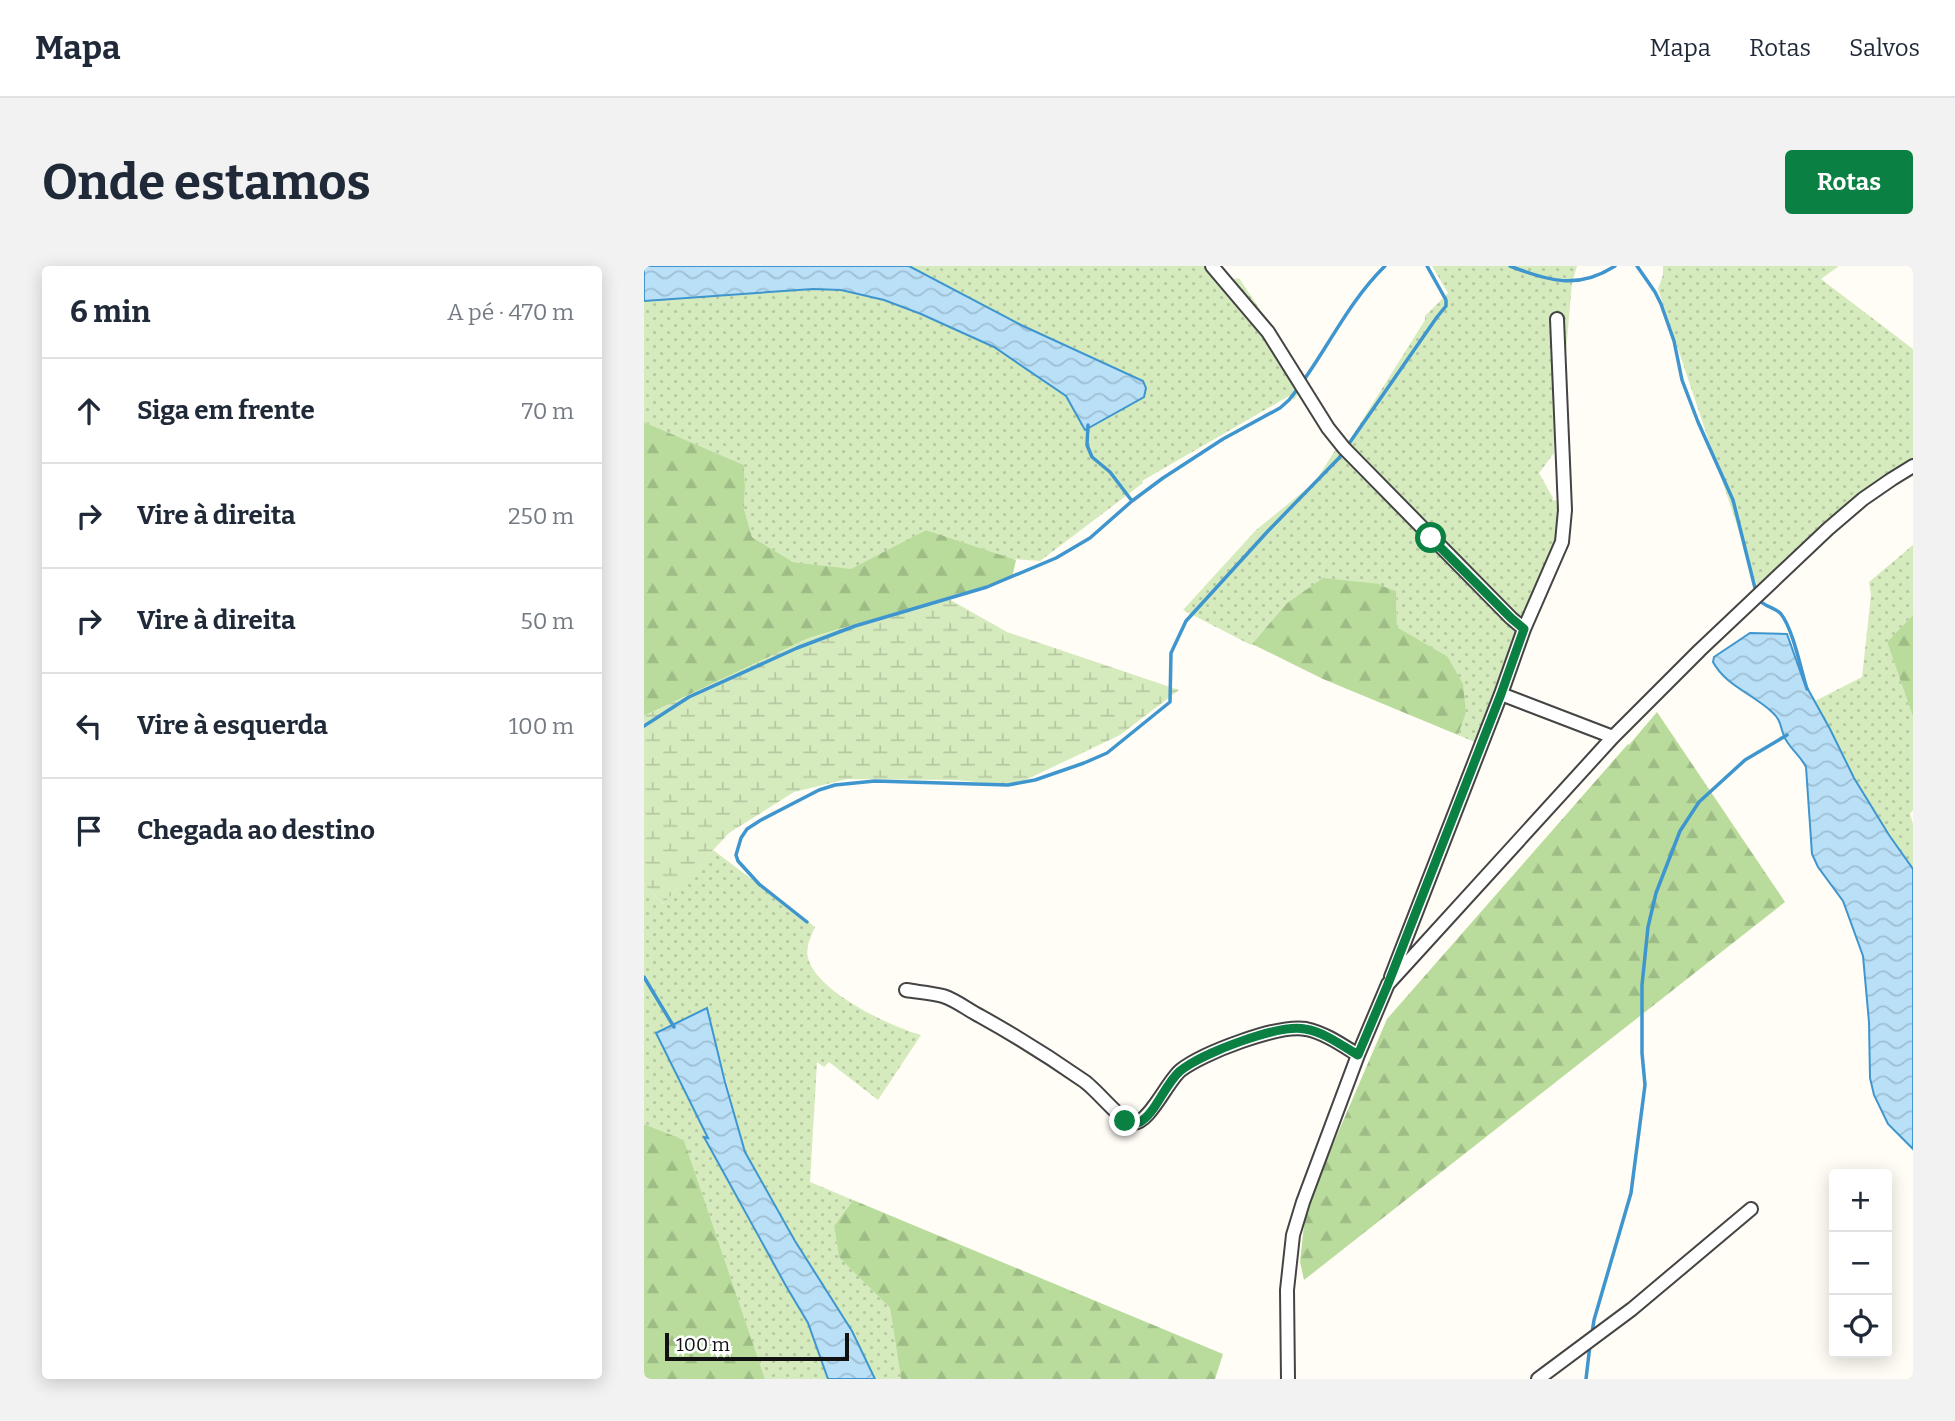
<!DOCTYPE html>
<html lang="pt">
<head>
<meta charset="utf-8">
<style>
  :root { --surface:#fff; --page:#f2f2f3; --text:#1f2937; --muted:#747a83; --line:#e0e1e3; --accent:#0b8043 }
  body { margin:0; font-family:Bitter,serif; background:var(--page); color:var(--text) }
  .controls { position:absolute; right:21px; bottom:21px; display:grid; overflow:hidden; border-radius:7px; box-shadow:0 4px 18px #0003 }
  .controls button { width:63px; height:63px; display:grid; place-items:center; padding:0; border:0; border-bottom:2px solid var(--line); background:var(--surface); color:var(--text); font:35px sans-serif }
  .scale { position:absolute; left:21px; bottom:18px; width:184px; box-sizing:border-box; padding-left:7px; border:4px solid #111; border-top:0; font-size:19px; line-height:24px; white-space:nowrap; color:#111; -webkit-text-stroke:5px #fff; paint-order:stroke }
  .stop { position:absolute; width:21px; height:21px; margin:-16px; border:5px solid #0b8043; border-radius:50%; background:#fff }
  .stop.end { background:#0b8043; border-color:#fff; box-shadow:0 2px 7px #0008 }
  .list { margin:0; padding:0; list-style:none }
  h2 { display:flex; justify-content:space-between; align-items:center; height:91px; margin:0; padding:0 28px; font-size:30px }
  h2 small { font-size:23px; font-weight:400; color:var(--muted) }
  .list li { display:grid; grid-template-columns:46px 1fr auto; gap:21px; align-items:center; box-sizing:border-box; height:105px; padding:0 28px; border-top:2px solid var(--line) }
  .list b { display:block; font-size:26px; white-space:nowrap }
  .list em { font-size:23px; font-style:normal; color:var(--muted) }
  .icon { flex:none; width:38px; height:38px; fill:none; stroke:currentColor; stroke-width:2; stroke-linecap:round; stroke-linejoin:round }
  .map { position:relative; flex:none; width:1269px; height:1113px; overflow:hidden; border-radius:7px }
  header { display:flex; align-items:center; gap:42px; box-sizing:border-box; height:98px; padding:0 35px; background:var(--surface); border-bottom:2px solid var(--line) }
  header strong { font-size:33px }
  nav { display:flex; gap:38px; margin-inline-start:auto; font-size:24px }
  .intro { display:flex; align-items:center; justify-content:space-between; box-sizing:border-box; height:168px; padding:0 42px }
  h1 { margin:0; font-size:49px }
  .button { padding:18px 32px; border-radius:7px; background:var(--accent); color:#fff; font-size:24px; font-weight:700 }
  main { display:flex; gap:42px; padding:0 42px }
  aside { flex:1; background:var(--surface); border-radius:7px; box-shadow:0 4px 18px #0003 }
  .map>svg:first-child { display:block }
  .grass { fill:url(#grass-dots) }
  .forest { fill:url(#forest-firs) }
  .wetland { fill:url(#wetland-marsh) }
  .water { fill:url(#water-waves); stroke:#3f96cf; stroke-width:2 }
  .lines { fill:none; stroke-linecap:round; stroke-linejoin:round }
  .stream { stroke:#3f96cf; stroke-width:3.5 }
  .street-casing { stroke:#444; stroke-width:16 }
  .street { stroke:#fff; stroke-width:12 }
  .route { stroke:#0b8043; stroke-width:9 }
</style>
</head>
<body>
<header>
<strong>Mapa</strong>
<nav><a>Mapa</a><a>Rotas</a><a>Salvos</a></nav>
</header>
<div class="intro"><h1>Onde estamos</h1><a class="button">Rotas</a></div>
<main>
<aside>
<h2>6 min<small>A pé · 470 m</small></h2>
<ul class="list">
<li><svg class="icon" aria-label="ahead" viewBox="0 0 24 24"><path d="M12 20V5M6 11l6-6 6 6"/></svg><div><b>Siga em frente</b></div><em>70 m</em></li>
<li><svg class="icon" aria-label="right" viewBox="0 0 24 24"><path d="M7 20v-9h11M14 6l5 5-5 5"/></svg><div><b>Vire à direita</b></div><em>250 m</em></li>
<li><svg class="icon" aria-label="right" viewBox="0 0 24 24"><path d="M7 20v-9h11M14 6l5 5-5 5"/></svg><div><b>Vire à direita</b></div><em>50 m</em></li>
<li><svg class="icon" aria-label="left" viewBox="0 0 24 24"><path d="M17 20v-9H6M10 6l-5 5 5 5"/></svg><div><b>Vire à esquerda</b></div><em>100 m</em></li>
<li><svg class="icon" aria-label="arrive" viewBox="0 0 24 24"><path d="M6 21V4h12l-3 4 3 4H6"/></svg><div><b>Chegada ao destino</b></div></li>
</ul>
</aside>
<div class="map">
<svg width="1269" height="1113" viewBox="0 0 1269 1113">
  <defs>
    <pattern id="grass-dots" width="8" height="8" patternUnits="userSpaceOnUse" patternTransform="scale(1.75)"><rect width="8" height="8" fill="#d5ebbd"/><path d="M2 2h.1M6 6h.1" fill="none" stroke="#b6c8a1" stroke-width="1.8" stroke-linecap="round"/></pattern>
    <pattern id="forest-firs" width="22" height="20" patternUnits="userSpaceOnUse" patternTransform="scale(1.75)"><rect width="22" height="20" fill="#b9dc9c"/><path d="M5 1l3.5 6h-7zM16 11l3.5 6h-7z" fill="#9ebc85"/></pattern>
    <pattern id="wetland-marsh" width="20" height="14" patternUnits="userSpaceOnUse" patternTransform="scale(1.75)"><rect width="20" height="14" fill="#d5ebbd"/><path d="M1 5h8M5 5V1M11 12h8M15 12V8" fill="none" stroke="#b6c8a1"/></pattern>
    <pattern id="water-waves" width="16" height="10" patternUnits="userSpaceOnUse" patternTransform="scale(1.75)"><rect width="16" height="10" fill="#b9e0f7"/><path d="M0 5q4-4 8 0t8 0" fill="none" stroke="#9ebfd3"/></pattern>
  </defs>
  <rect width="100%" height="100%" fill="#fffdf5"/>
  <!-- grass -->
  <path class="grass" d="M 265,0 L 576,0 L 586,14 L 595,12 L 663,114 L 650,134 L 645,130 L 498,215 L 499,217 L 396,295 L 368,293 L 282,264 L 207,304 L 149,296 L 108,271 L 100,243 L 101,220 L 100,199 L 0,156 L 0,35 L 169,23 L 197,24 L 240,34 L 277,48 L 350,81 L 422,130 L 429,82 L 377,59 Z
    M 788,0 L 933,0 L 928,17 L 922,86 L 910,125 L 910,187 L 895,207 L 909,232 L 908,234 L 929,237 L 833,477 L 814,469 L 822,447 L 803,390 L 753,361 L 752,325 L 734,319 L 642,338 L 607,379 L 539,344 L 612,264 L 671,216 L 697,175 L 702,180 L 781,54 L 781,50 L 804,27 Z
    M 1019,0 L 1195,0 L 1177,13 L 1269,83 L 1269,207 L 1179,267 L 1115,325 L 1014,23 L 1019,9 Z
    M 1269,279 L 1269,349 L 1243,376 L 1269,451 L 1269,544 L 1266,548 L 1269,558 L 1269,603 L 1245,569 L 1210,512 L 1171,435 L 1218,411 L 1227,329 L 1225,316 Z
    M 69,584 L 171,661 C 167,671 161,681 164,692 C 173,726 245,760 277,769 L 234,834 L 185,796 L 180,801 L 173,796 L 166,916 L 209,934 L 190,960 L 195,990 L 246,1042 L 257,1113 L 231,1113 L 208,1065 L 151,975 L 101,886 L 63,743 L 12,767 L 64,872 L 61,872 L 142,1020 L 164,1057 L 184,1113 L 121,1113 L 40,874 L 0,858 L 0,618 L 19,638 Z"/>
  <!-- forest -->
  <path class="forest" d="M 0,156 L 100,199 L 101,220 L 100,243 L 108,271 L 149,296 L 207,303 L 282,264 L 372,294 L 368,312 L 165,372 L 0,450 Z
    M 679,312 L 736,318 L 735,319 L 752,325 L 753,361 L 803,390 L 819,418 L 822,447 L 814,469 L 679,413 L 608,378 L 642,338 Z
    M 1269,349 L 1269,451 L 1243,376 Z
    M 1013,446 L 1141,636 L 660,1014 L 656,996 L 662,941 L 743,753 L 984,478 L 985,479 Z
    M 0,858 L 40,874 L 121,1113 L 0,1113 Z
    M 209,934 L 579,1088 L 571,1113 L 257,1113 L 246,1042 L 195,991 L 190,960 Z"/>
  <!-- wetland -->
  <path class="wetland" d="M 303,332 L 363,366 L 535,424 L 476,469 L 369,520 L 313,514 L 204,513 L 150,526 L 85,567 L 19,638 L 0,618 L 0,450 L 165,372 Z"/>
  <!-- water -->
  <path class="water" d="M 0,0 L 265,0 L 377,59 L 499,115 L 502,122 L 500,131 L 441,164 L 422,130 L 350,81 L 277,48 L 240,34 L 197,24 L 169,23 L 0,35 Z
    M 1106,367 L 1143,368 L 1160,416 L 1186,463 L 1210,512 L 1245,569 L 1269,603 L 1269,883 L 1244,858 L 1230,829 L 1226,812 L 1225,756 L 1219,690 L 1199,635 L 1174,601 L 1168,588 L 1162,501 C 1156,489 1144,481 1140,470 C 1136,460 1137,454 1128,446 C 1109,428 1082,420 1069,396 L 1070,391 Z
    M 63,742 L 81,816 L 101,886 L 151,975 L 208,1065 L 231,1113 L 184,1113 L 164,1057 L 142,1020 L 60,871 L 64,872 L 12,767 Z"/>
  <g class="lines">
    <!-- stream -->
    <path class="stream" d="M 866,0 C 904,15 934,24 971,0
      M 993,0 L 1011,26 L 1017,38 L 1030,75 L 1038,114 L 1054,156 L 1089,234 L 1112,326
      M 444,159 L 443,179 L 448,191 L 466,206 L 488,235
      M 1114,333 C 1120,341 1131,341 1137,348 C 1149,363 1157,404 1163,423
      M 0,460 L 45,431 L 153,382 L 211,360 L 343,321 L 412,292 L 446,272 L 488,235 L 519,212 L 579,173 L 636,142 L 645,134 C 680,91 701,39 741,0
      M 163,656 L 115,618 L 94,595 L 92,589 L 97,572 L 103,563 L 117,554 L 175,524 L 191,519 L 231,515 L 364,519 L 391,514 L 440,497 L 463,487 L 526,436 L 527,387 L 542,355 L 624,265 L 695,192 L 793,51 L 802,40 L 802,34 L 783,0
      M 0,711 L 30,761
      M 948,1067 L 950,1054 L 987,927 L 1001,819 L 998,787 L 998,719 L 1004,661 L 1012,627 L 1036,565 L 1055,536 L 1101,494 L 1143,469
      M 942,1113 L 946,1079"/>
    <defs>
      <path id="street" d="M 568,0 L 624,66 L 684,162 L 700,182 L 867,352 L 880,363 L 857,428 L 747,711
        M 880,363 L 918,276 L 921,244 L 913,53
        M 857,428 L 969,471
        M 262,724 C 274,726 287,727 299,730 C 312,734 324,744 336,750 C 372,770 407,792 440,815 C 452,823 478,856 488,857 C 505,859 523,815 537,804 C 559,787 634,758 662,763 C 681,767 698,779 714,789
        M 644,1113 L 643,1024 L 649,969 L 659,936 L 714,789 L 744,718 L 969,471 L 1056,384 L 1184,263 L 1219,233 L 1248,213 L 1269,200
        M 894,1113 L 988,1043 L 1107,943"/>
    </defs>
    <!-- street casing -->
    <use href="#street" class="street-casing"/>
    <!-- street -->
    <use href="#street" class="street"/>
  </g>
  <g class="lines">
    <!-- route -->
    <path class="route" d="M 481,855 C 486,857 491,858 496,856 C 511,848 521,818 536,805 C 558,787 634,758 661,763 C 680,766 697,779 714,789 L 744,718 L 857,428 L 880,363 L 867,352 L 787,272"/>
  </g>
</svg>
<div class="controls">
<button>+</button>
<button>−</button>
<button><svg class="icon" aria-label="locate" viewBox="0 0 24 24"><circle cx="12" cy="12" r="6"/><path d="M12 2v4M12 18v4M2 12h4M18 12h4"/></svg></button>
</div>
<div class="scale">100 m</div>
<div class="stop" style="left:787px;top:272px"></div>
<div class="stop end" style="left:481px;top:855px"></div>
</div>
</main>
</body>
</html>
